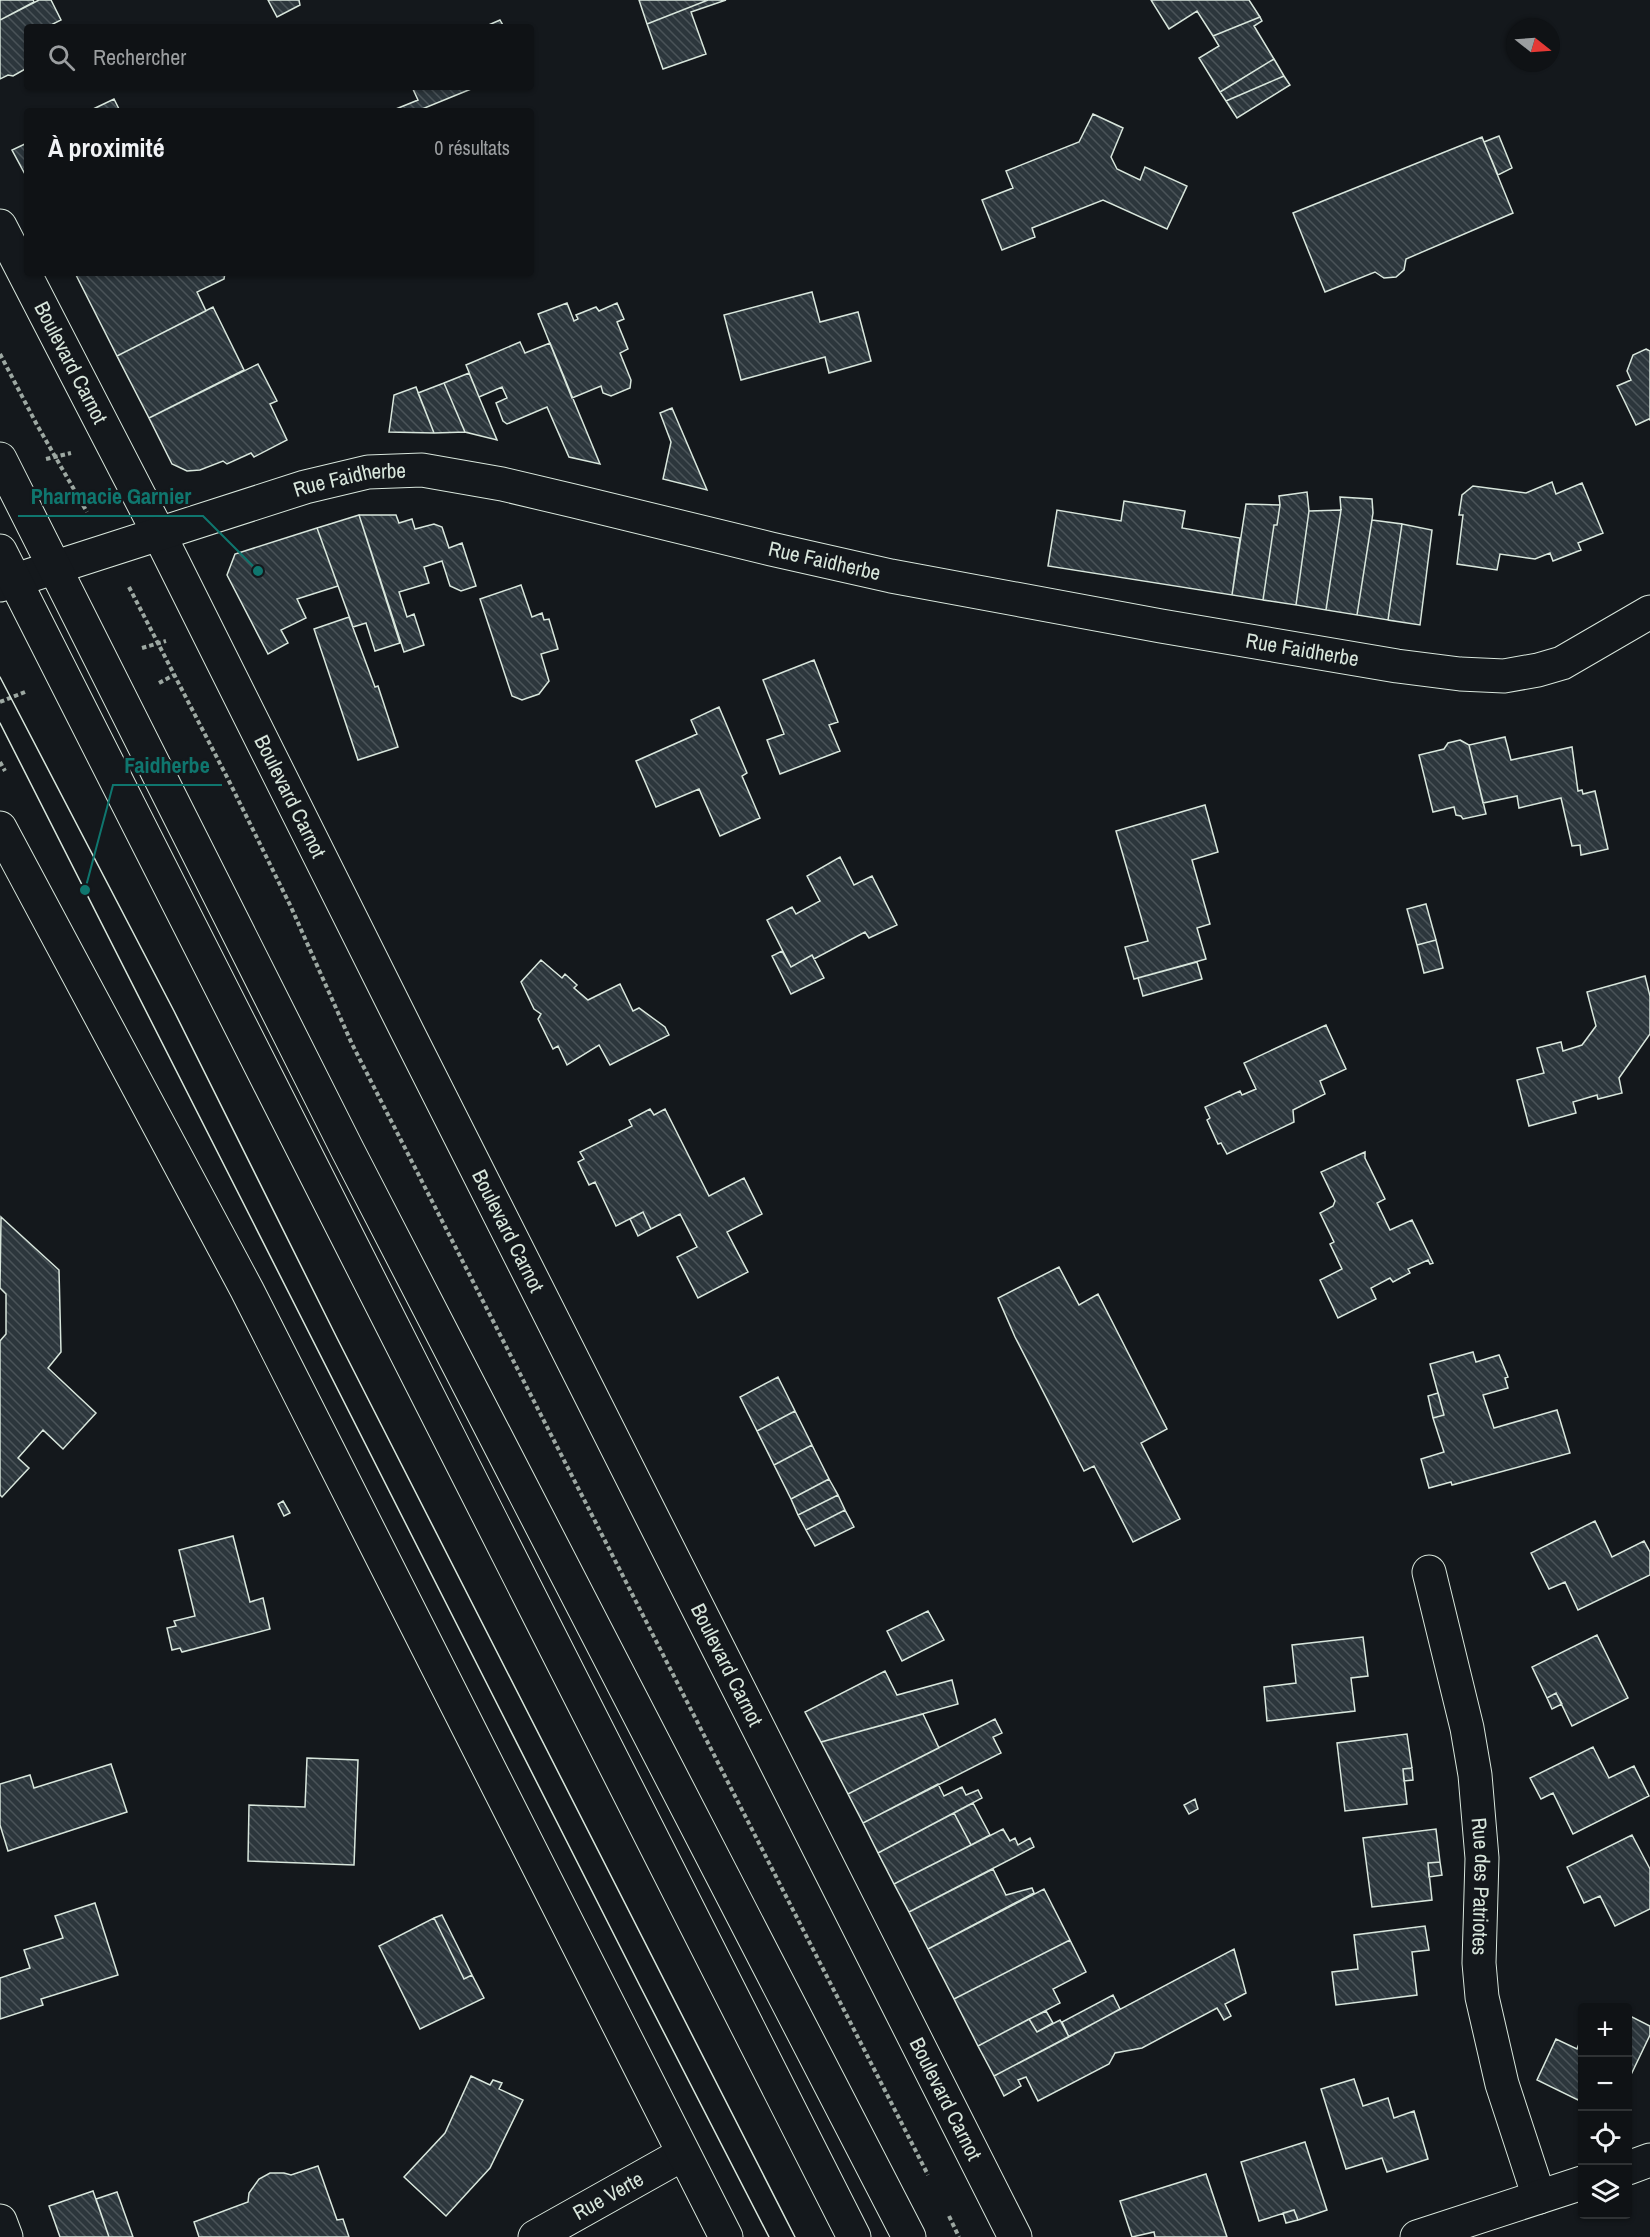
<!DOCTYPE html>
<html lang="fr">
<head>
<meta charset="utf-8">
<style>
  :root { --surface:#0f1215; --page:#1d2022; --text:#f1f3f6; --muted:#9b9ea0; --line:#2f3234 }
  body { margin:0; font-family:"Archivo Narrow",sans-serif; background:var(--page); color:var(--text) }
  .controls { position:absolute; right:18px; bottom:18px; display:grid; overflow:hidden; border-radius:6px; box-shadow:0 2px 4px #0004 }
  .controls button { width:54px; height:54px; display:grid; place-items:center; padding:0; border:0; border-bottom:2px solid var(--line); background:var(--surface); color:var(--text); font:30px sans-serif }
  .compass { position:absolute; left:1506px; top:18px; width:54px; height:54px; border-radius:50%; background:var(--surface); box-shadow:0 2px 4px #0004; rotate:107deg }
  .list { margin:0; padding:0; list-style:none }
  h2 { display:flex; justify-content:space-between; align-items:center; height:78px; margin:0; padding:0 24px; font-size:26px }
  h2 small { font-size:20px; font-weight:400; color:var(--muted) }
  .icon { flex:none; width:33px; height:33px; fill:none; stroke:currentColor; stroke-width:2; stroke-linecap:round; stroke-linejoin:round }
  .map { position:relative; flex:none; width:1650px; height:2237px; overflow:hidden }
  .search { position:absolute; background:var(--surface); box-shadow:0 2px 4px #0004; left:24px; top:24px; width:510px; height:66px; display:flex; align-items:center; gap:15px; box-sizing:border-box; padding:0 21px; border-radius:6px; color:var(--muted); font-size:22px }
  .panel { position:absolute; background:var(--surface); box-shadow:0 2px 4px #0004; left:24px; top:108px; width:510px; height:168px; border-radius:6px }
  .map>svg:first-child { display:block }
  .building { fill:url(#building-back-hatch); stroke:#d8e6dc; stroke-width:1.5 }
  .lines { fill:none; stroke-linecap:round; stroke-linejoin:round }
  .street-casing { stroke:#d8e6dc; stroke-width:35 }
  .secondary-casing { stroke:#d8e6dc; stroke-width:35 }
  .primary-casing { stroke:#d8e6dc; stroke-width:35 }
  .path { stroke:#9da8a2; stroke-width:4; stroke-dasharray:4.5 3; stroke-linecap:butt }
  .street { stroke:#14181c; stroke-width:33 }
  .secondary { stroke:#14181c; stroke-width:33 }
  .primary { stroke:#14181c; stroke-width:33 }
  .tram { stroke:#d8e6dc; stroke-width:1.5 }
  .labels { text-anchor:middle; stroke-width:4.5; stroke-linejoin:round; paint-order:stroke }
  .street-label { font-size:21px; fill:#d8e6dc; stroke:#14181c }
  .leader { fill:none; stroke:#0f766e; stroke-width:2 }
  .callout-dot { fill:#0f766e; stroke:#14181c; stroke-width:2 }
  .callout-label { font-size:22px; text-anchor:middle; font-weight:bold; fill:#0f766e; stroke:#14181c; stroke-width:4.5; stroke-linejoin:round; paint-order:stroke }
</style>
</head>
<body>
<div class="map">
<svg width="1650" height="2237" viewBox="0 0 1650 2237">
  <defs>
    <pattern id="building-back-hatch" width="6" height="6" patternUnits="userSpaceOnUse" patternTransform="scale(1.5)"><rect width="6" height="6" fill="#2c363c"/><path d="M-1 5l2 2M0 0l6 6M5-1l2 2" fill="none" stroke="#4a5358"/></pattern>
  </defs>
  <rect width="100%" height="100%" fill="#14181c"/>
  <!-- building -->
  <path class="building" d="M 0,0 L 33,0 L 34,2 L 0,20 Z
    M 39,0 L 51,0 L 61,20 L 47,27 L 27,27 L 27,68 L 13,76 L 8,75 L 0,79 L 0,20 Z
    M 268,0 L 299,0 L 300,5 L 277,17 Z
    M 639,0 L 708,0 L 647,24 Z
    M 708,0 L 726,0 L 691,12 L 706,54 L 663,69 L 647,24 Z
    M 1151,0 L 1249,0 L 1260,17 L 1213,36 L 1197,11 L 1169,29 Z
    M 1260,17 L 1262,21 L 1254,26 L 1274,59 L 1220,92 L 1199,58 L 1219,46 L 1213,36 Z
    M 500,20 L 504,27 L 484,27 Z
    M 1274,59 L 1284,76 L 1226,101 L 1220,92 Z
    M 1284,76 L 1290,85 L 1237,118 L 1226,101 Z
    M 412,87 L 476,87 L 422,109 L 422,111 L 391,111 L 418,100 Z
    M 114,99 L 120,111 L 89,111 Z
    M 1093,114 L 1123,128 L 1111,157 L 1117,169 L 1140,180 L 1145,167 L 1187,186 L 1167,229 L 1103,200 L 1032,228 L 1035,237 L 1002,250 L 982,200 L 1013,188 L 1006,171 L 1079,142 Z
    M 1499,136 L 1512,168 L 1498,175 L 1484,142 Z
    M 1482,137 L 1513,213 L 1406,259 L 1404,270 L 1396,277 L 1384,278 L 1375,272 L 1325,292 L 1293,213 Z
    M 27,143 L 27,178 L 12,150 Z
    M 75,273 L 225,273 L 224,279 L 197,292 L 206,311 L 117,356 Z
    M 812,292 L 820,322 L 858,312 L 871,361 L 829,373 L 825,357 L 741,380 L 724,315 Z
    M 567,303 L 574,321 L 578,319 L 576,315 L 596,307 L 599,311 L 617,303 L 624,319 L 617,322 L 628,349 L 620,353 L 631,380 L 630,388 L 611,396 L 603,393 L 601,386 L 572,398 L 538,314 Z
    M 213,307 L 244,370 L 149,418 L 117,356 Z
    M 520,342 L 525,353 L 550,343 L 600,464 L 569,457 L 547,407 L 507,424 L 503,421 L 496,403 L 507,398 L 502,387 L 479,397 L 466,365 Z
    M 1646,349 L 1650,351 L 1650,420 L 1649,419 L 1636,425 L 1617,386 L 1631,380 L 1627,371 L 1633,355 Z
    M 258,364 L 277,401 L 270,404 L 287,440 L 254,457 L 251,453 L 227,464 L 223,461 L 200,470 L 187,471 L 172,464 L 149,418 Z
    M 469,373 L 479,397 L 497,440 L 465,432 L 444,383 Z
    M 444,383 L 465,432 L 434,433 L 418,393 Z
    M 416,387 L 434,433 L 389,432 L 394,395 Z
    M 672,408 L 707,490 L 663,479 L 671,442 L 660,413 Z
    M 1552,482 L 1556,494 L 1582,483 L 1603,533 L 1578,543 L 1581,550 L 1553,561 L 1550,553 L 1535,559 L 1500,554 L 1497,570 L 1457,564 L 1463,515 L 1459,515 L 1462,495 L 1473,486 L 1526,493 Z
    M 1307,492 L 1309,511 L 1296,605 L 1263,600 L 1274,525 L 1277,525 L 1280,505 L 1279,496 Z
    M 1340,497 L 1372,499 L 1373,513 L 1357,615 L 1326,610 L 1341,510 Z
    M 1124,501 L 1185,511 L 1182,528 L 1240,538 L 1232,595 L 1048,566 L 1057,510 L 1121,521 Z
    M 1246,504 L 1280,505 L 1277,525 L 1274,525 L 1263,600 L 1232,595 Z
    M 1341,510 L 1326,610 L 1296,605 L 1309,511 Z
    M 359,515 L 396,515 L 399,523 L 412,519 L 415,529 L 434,524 L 442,527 L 449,548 L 462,543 L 476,586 L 461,591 L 450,586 L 442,561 L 424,567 L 429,583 L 399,592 L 407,617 L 414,614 L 424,645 L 404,652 Z
    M 359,515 L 400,643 L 375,651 L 366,623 L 353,627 L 317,528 Z
    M 1372,520 L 1402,524 L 1388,620 L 1357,615 Z
    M 1402,524 L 1432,530 L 1420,625 L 1388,620 Z
    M 317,528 L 338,586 L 297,599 L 306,618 L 281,630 L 288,643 L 268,654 L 227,575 L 235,554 Z
    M 521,585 L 532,617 L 542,613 L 544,620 L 549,619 L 558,649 L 541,654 L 549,681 L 539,694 L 522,700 L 512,696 L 480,599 Z
    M 349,617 L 375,687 L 378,686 L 398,747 L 358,760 L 314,629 Z
    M 814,660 L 838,722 L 829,725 L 840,751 L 780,774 L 767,740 L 784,734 L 763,680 Z
    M 719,707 L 747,773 L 742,776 L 760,818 L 720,836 L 699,789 L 656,807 L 636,761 L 697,734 L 691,720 Z
    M 1505,737 L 1511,760 L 1572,747 L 1578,791 L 1582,790 L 1583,794 L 1595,791 L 1608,849 L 1581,855 L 1580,845 L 1572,846 L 1561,798 L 1519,808 L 1517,796 L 1483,803 L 1469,745 Z
    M 1460,740 L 1469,745 L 1486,814 L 1463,819 L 1461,816 L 1456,815 L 1454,807 L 1433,812 L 1419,755 L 1444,749 L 1448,743 Z
    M 1205,805 L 1218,852 L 1192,860 L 1210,924 L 1197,928 L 1206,959 L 1134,979 L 1125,947 L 1148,941 L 1116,831 Z
    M 840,857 L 854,885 L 872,876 L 897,925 L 869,938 L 865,932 L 814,959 L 812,955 L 791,967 L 767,920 L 792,907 L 796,914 L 820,901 L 807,876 Z
    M 1426,904 L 1436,940 L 1417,945 L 1407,909 Z
    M 1436,940 L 1443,968 L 1424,973 L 1417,945 Z
    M 782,951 L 791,967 L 812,955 L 824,978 L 791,994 L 772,956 Z
    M 541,960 L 562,978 L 565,974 L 577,985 L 574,988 L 588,1000 L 620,984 L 633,1011 L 639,1008 L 665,1027 L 669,1035 L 610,1065 L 599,1045 L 567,1065 L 558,1046 L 553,1049 L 538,1019 L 541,1014 L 534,1009 L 521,982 Z
    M 1197,962 L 1202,979 L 1143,996 L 1138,978 Z
    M 1645,976 L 1650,996 L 1650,1034 L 1619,1078 L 1622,1093 L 1598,1099 L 1597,1095 L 1573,1102 L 1576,1113 L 1529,1126 L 1517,1080 L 1544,1073 L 1537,1048 L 1561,1042 L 1563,1051 L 1582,1045 L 1596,1026 L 1587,992 Z
    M 1326,1025 L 1346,1069 L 1320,1081 L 1325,1094 L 1293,1110 L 1294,1122 L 1227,1154 L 1221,1143 L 1218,1144 L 1207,1120 L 1210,1118 L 1205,1107 L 1240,1091 L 1242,1095 L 1256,1089 L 1244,1063 Z
    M 650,1109 L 654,1115 L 665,1109 L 709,1196 L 744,1178 L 762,1214 L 727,1232 L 748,1272 L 698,1298 L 677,1257 L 697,1247 L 680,1214 L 651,1229 L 643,1212 L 616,1226 L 595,1182 L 589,1185 L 578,1162 L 584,1159 L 580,1152 L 632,1126 L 629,1120 Z
    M 1365,1152 L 1365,1158 L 1385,1199 L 1377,1203 L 1390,1230 L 1412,1220 L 1433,1263 L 1430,1264 L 1428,1260 L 1408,1269 L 1410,1273 L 1393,1282 L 1390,1278 L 1371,1288 L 1376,1299 L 1338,1318 L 1320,1280 L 1342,1269 L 1330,1244 L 1334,1242 L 1320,1213 L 1333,1206 L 1335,1201 L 1321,1172 Z
    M 643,1212 L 651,1229 L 638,1236 L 630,1219 Z
    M 1,1217 L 59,1270 L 61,1352 L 48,1368 L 96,1413 L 63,1449 L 43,1430 L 18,1458 L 29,1468 L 2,1497 L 0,1495 L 0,1341 L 6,1334 L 6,1294 L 0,1288 Z
    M 1059,1267 L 1079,1305 L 1098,1294 L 1167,1429 L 1141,1443 L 1180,1519 L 1133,1542 L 1094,1466 L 1084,1471 L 1015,1337 L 998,1298 Z
    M 1473,1352 L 1476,1362 L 1499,1355 L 1508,1377 L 1505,1378 L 1508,1388 L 1483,1395 L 1494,1428 L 1557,1410 L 1570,1453 L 1452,1485 L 1451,1482 L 1429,1488 L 1421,1459 L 1444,1452 L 1433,1418 L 1444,1415 L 1430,1364 Z
    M 778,1377 L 795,1411 L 757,1431 L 740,1397 Z
    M 1438,1393 L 1444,1415 L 1433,1418 L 1428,1396 Z
    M 795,1411 L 812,1445 L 774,1465 L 757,1431 Z
    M 812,1445 L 829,1479 L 791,1499 L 774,1465 Z
    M 829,1479 L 838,1495 L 798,1515 L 791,1499 Z
    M 838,1495 L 845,1510 L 806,1530 L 798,1515 Z
    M 283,1501 L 290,1513 L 284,1516 L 278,1504 Z
    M 845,1510 L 854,1527 L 815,1546 L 806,1530 Z
    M 1595,1521 L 1612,1557 L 1644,1541 L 1650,1552 L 1650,1575 L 1578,1610 L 1565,1582 L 1549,1589 L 1531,1553 Z
    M 233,1536 L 250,1602 L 263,1598 L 270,1629 L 182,1652 L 180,1648 L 172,1650 L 167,1628 L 176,1626 L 174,1621 L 195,1616 L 179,1550 Z
    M 928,1611 L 944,1640 L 902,1661 L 887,1631 Z
    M 1597,1635 L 1628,1698 L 1572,1726 L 1556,1693 L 1547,1698 L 1532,1667 Z
    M 1363,1637 L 1368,1676 L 1351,1678 L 1355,1711 L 1267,1721 L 1264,1687 L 1296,1683 L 1292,1645 Z
    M 885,1671 L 897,1695 L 952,1680 L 958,1704 L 821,1742 L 805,1712 Z
    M 1556,1693 L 1562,1704 L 1552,1709 L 1547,1698 Z
    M 923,1714 L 939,1748 L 848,1794 L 821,1742 Z
    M 995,1719 L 1002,1733 L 993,1737 L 1001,1753 L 863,1823 L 848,1794 Z
    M 1407,1734 L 1412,1768 L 1403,1769 L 1407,1804 L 1345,1811 L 1337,1743 Z
    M 1593,1747 L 1609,1778 L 1634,1766 L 1649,1796 L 1573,1834 L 1553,1793 L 1541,1799 L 1530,1778 Z
    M 307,1758 L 358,1760 L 354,1865 L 248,1861 L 249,1805 L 305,1807 Z
    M 111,1764 L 127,1812 L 8,1851 L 0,1825 L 0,1784 L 30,1775 L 34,1788 Z
    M 1412,1768 L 1413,1780 L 1404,1781 L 1403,1769 Z
    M 938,1784 L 944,1796 L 962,1787 L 966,1795 L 978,1790 L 982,1798 L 878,1853 L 863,1823 Z
    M 1195,1799 L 1198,1809 L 1189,1814 L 1184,1805 Z
    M 973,1803 L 990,1835 L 971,1845 L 954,1813 Z
    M 954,1813 L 971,1845 L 894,1884 L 878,1853 Z
    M 1003,1829 L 1010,1841 L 1015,1838 L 1018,1845 L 1030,1838 L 1034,1847 L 909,1912 L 894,1884 Z
    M 1436,1829 L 1440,1862 L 1428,1863 L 1432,1900 L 1372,1907 L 1363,1838 Z
    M 1632,1835 L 1650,1869 L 1650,1909 L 1615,1926 L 1600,1896 L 1584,1903 L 1567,1867 Z
    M 1440,1862 L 1442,1875 L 1429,1877 L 1428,1863 Z
    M 993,1869 L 1006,1895 L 1032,1888 L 1034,1893 L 928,1949 L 909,1912 Z
    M 1044,1889 L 1070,1940 L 954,1999 L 928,1949 Z
    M 95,1903 L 118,1975 L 41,1999 L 43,2005 L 0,2019 L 0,1978 L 30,1968 L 24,1950 L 63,1938 L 55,1916 Z
    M 442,1915 L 472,1975 L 464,1979 L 434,1918 Z
    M 434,1918 L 464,1979 L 472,1975 L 484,1998 L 420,2029 L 379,1946 Z
    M 1425,1926 L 1429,1950 L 1412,1952 L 1417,1995 L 1336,2005 L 1332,1972 L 1358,1969 L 1354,1935 Z
    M 1070,1940 L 1086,1972 L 1053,1989 L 1060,2003 L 978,2046 L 954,1999 Z
    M 1234,1949 L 1246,1993 L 1225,2004 L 1231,2016 L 1224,2020 L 1217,2008 L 1142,2048 L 1115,2053 L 1109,2064 L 1038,2101 L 1026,2077 L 1018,2080 L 1021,2086 L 1004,2096 L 994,2076 Z
    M 1113,1995 L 1120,2009 L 1069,2037 L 1062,2022 Z
    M 1046,2011 L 1053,2023 L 1037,2032 L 1029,2019 Z
    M 1628,2015 L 1650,2026 L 1650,2035 L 1628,2081 Z
    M 1029,2019 L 1037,2032 L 1060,2020 L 1069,2037 L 994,2076 L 978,2046 Z
    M 1582,2036 L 1582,2091 L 1578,2100 L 1537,2080 L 1556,2039 L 1577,2049 Z
    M 471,2076 L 490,2085 L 493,2080 L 502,2083 L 499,2089 L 523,2100 L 490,2168 L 446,2216 L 404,2177 L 445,2133 Z
    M 1354,2079 L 1363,2106 L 1388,2098 L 1394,2118 L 1414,2111 L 1428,2159 L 1387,2172 L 1382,2158 L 1346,2169 L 1321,2089 Z
    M 1305,2142 L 1327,2210 L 1298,2220 L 1294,2210 L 1259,2221 L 1241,2162 Z
    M 318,2166 L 337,2220 L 343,2219 L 349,2237 L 199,2237 L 194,2222 L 248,2202 L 249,2193 L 259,2179 L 270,2173 L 284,2173 L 291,2175 Z
    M 1206,2174 L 1227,2237 L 1155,2237 L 1154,2232 L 1132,2237 L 1120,2201 Z
    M 93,2191 L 109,2237 L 60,2237 L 49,2206 Z
    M 117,2192 L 133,2237 L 109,2237 L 96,2199 Z
    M 1294,2210 L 1298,2220 L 1286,2223 L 1283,2213 Z"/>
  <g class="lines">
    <defs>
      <g id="street">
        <path id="s1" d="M 1429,1572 L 1467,1728 L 1475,1775 L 1482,1858 L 1479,1963 L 1482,1997 L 1502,2084 L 1539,2197"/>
        <path d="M 1628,2168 L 1650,2160"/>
        <path d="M 0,2221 L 6,2237"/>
        <path id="s2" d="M 535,2237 L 683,2154"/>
        <path d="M 1417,2237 L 1582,2183"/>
      </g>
      <g id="secondary">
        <path id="s3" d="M 0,226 L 159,534 L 408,1033 L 1015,2237"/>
        <path id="s4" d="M 0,585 L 305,487 L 368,472 L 422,470 L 502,484 L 574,501 L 771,549 L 891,576 L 1161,626 L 1397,666 L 1460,674 L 1504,676 L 1538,670 L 1562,663 L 1650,612"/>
        <path d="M 0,828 L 247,1290 L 726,2237"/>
      </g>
      <path id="primary" d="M 0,459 L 348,1151 L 909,2237
        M 0,551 L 854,2237"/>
    </defs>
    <!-- street casing -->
    <use href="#street" class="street-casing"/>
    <!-- secondary casing -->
    <use href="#secondary" class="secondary-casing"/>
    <!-- primary casing -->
    <use href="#primary" class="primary-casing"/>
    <!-- path -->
    <path class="path" d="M 0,354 L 37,425 L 87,512
      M 46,459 L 71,453
      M 129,587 L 229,781 L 291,907 L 352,1044 L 928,2175
      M 142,648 L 166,641
      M 159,683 L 174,675
      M 0,702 L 25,692
      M 0,762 L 5,771
      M 949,2216 L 959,2237"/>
    <!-- street -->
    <use href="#street" class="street"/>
    <!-- secondary -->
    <use href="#secondary" class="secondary"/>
    <!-- primary -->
    <use href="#primary" class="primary"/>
    <!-- tram -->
    <path class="tram" d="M 0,677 L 174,1011 L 337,1338 L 795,2237
      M 0,723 L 640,1986 L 769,2237"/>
  </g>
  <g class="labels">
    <!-- street labels -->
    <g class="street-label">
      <text dy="7" stroke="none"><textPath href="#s3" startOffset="154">Boulevard Carnot</textPath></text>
      <text dy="7" stroke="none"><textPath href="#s4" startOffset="366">Rue Faidherbe</textPath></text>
      <text dy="7" stroke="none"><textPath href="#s4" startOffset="852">Rue Faidherbe</textPath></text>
      <text dy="7" stroke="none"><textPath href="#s4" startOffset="1338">Rue Faidherbe</textPath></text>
      <text dy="7" stroke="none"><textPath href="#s3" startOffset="640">Boulevard Carnot</textPath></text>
      <text dy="7" stroke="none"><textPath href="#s3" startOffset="1126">Boulevard Carnot</textPath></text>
      <text dy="7" stroke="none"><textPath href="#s3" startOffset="1612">Boulevard Carnot</textPath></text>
      <text dy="7" stroke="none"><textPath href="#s1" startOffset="320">Rue des Patriotes</textPath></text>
      <text dy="7" stroke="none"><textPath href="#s3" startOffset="2098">Boulevard Carnot</textPath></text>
      <text dy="7" stroke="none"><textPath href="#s2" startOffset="84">Rue Verte</textPath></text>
    </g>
  </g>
  <!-- callouts -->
  <path class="leader" d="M258 571L203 516H18M85 890L113 785H222"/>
  <g class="callout-dot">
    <circle cx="258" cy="571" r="6"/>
    <circle cx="85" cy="890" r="6"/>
  </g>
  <g class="callout-label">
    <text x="111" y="504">Pharmacie Garnier</text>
    <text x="167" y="773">Faidherbe</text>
  </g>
</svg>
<div class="controls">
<button>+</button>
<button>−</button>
<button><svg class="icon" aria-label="locate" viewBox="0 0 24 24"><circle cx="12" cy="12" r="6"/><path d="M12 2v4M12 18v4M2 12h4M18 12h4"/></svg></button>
<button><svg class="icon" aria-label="layers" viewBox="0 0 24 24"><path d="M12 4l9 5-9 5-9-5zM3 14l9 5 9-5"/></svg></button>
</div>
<svg class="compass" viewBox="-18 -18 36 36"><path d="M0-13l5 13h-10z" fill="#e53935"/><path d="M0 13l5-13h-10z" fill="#9b9ea0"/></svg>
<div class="search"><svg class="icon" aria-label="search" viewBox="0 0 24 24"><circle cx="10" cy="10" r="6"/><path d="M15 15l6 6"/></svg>Rechercher</div>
<section class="panel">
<h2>À proximité<small>0 résultats</small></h2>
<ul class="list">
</ul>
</section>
</div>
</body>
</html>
